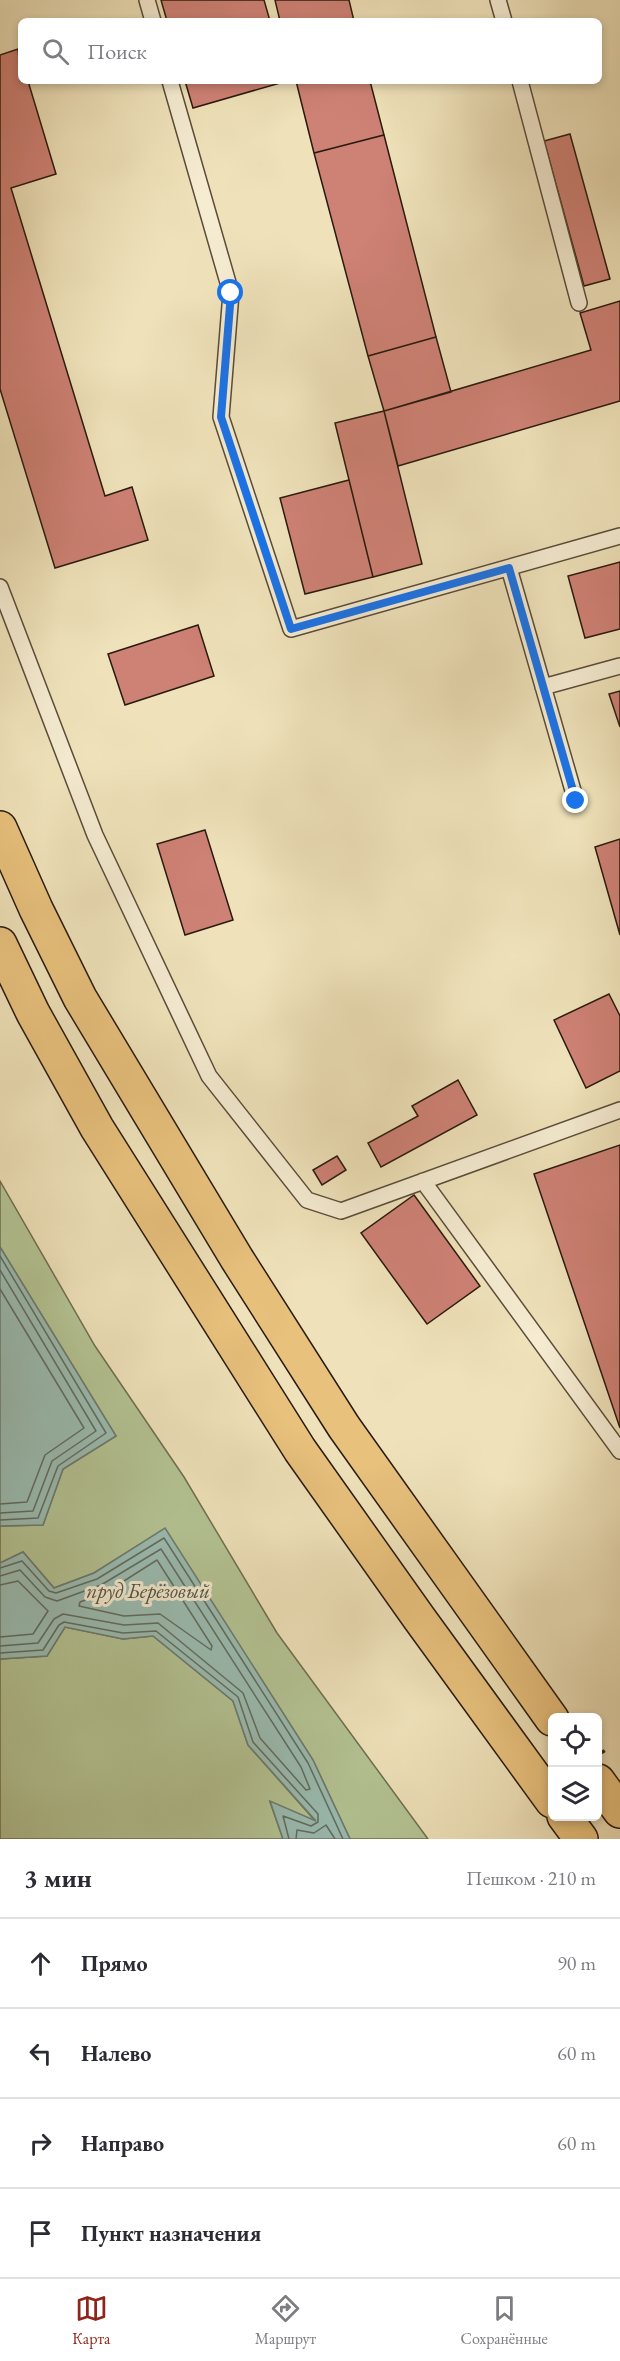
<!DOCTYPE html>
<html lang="ru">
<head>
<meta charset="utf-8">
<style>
  :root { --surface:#fff; --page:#f7f7f7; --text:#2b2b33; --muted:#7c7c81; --line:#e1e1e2; --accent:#8f2418 }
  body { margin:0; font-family:"EB Garamond",serif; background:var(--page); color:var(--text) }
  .controls { position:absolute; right:18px; bottom:18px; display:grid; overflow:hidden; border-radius:9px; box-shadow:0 3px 9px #0003 }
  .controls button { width:54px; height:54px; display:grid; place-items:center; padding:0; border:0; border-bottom:2px solid var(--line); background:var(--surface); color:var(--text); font:30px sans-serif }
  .stop { position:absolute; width:18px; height:18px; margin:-14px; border:4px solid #1a73e8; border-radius:50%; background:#fff }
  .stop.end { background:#1a73e8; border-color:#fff; box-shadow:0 2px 6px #0008 }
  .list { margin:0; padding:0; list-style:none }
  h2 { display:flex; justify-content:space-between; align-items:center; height:78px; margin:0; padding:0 24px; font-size:26px }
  h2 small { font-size:20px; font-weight:400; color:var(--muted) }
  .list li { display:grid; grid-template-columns:39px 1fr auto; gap:18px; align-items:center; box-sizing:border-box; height:90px; padding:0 24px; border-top:2px solid var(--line) }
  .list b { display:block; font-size:22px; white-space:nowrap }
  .list em { font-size:20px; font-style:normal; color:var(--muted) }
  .icon { flex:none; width:33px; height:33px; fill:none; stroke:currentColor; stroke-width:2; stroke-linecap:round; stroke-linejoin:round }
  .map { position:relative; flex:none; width:620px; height:1839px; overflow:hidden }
  .search { position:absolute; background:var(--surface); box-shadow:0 3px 9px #0003; left:18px; right:18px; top:18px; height:66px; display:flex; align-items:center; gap:15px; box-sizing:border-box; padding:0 21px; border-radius:9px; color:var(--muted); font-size:22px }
  .sheet { height:438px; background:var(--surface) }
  nav { display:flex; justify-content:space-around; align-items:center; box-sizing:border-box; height:84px; border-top:2px solid var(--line); background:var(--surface); font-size:16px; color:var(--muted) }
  nav a { display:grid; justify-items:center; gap:3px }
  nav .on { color:var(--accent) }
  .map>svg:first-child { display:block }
  .green { fill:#b4c494; stroke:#6e6f51; stroke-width:1.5 }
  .water { fill:#9abdb3; stroke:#6c7c71; stroke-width:1.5 }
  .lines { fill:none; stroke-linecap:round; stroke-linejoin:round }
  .shore { stroke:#616c60; stroke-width:1.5 }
  .building { fill:#ce8175; stroke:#281a0e; stroke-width:1.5 }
  .lane-casing { stroke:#5a4c39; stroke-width:18 }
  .highway-casing { stroke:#281a0e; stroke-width:36 }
  .path { stroke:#281a0e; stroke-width:4; stroke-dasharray:4.5 3; stroke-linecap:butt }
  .lane { stroke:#f5ecd2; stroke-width:15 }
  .highway { stroke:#e8c17d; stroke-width:33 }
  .route { stroke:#1a73e8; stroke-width:8 }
  .labels { text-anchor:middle; stroke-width:6; stroke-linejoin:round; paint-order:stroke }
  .water-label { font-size:21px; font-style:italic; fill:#505348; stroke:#f5ecd2 }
</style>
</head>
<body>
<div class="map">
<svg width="620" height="1839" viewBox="0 0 620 1839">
  <rect width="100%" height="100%" fill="#efe2ba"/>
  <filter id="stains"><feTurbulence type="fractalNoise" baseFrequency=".00333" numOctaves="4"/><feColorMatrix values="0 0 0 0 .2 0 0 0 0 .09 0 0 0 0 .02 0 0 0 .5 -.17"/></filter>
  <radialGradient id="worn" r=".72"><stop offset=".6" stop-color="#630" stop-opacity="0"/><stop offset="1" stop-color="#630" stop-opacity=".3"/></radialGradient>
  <!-- green -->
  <path class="green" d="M 0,1181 L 95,1346 L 184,1477 L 277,1633 L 428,1839 L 350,1839 L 313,1760 L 165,1529 L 94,1573 L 54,1588 L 23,1552 L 0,1563 L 0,1526 L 43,1525 L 63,1469 L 116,1436 L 0,1247 Z
    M 65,1627 L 123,1639 L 153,1636 L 233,1701 L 248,1745 L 317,1823 L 270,1802 L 283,1839 L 0,1839 L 0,1659 L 47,1656 Z"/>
  <!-- water -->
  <path class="water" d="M 0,1247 L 116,1436 L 63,1469 L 43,1525 L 0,1526 Z
    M 165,1528 L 313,1760 L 350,1839 L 283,1839 L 270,1801 L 316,1821 L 248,1745 L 233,1701 L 153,1636 L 123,1639 L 65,1627 L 47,1656 L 0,1659 L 0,1563 L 23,1552 L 54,1588 L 94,1573 Z"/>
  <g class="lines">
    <!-- shore -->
    <path class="shore" d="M 0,1256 L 106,1433 L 58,1466 L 38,1518 L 0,1520
      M 0,1270 L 96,1431 L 52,1461 L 33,1511 L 0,1513
      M 0,1289 L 84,1428 L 45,1455 L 27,1502 L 0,1504
      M 157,1560 L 212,1646 L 211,1650 L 160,1614 L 124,1616 L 79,1606 L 80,1602 L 105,1593 Z
      M 0,1568 L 22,1561 L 49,1591 L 56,1593 L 97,1579 L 164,1538 L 308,1763 L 343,1839
      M 0,1576 L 20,1570 L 45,1597 L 57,1601 L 101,1585 L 161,1549 L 301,1767 L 310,1789 L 306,1790 L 260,1738 L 243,1693 L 158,1623 L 124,1625 L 63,1614 L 54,1619 L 38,1643 L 0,1646
      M 0,1585 L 18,1581 L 48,1611 L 33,1634 L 0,1637
      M 0,1653 L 43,1650 L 59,1625 L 64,1622 L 123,1633 L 156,1631 L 238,1697 L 253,1742 L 318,1814 L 318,1822 L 311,1826 L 283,1816 L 289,1839
      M 296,1839 L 297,1830 L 314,1833 L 326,1825 L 335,1839"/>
  </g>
  <!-- building -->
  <path class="building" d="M 161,0 L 264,0 L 270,21 L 167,21 Z
    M 275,0 L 349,0 L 354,21 L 280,21 Z
    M 18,49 L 21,81 L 28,81 L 56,174 L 11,188 L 105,496 L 132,487 L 148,540 L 55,568 L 0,389 L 0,55 Z
    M 185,81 L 287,81 L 193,108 Z
    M 296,81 L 370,81 L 384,135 L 314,153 Z
    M 570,134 L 610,279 L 584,286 L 544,141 Z
    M 384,135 L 436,337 L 368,356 L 314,153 Z
    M 620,301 L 620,401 L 398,466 L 384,411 L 591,350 L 580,313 Z
    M 436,337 L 451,392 L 384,411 L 368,356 Z
    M 384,411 L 422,564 L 373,577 L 335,423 Z
    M 349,480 L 373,577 L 305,594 L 280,498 Z
    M 620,562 L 620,629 L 585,638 L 568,576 Z
    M 198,625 L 214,676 L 125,705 L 108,654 Z
    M 620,691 L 620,727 L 609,694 Z
    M 205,830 L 233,920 L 185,935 L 157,844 Z
    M 620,839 L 620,935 L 595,847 Z
    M 609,994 L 620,1016 L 620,1071 L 586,1088 L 554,1020 Z
    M 458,1080 L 477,1115 L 381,1167 L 368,1143 L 418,1116 L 412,1106 Z
    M 620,1145 L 620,1428 L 534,1174 Z
    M 337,1156 L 346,1170 L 322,1185 L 313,1170 Z
    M 414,1195 L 480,1286 L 427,1324 L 361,1233 Z"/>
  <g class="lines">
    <defs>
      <path id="lane" d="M 147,0 L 153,21
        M 498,0 L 504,21
        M 170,81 L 231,293 L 221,417 L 291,629 L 620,536
        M 520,81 L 579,303
        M 509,568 L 576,801
        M 0,587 L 95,835 L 209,1076 L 307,1200 L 341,1211 L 620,1110
        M 543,687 L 620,666
        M 423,1181 L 620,1451"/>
      <path id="highway" d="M 0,828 L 36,909 L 80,998 L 237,1259 L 344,1427 L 552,1719
        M 0,944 L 33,1013 L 97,1128 L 300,1450 L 419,1618 L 552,1801
        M 598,1781 L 620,1811
        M 564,1816 L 581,1839"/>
    </defs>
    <!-- lane casing -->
    <use href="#lane" class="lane-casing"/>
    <!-- highway casing -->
    <use href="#highway" class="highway-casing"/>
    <!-- path -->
    <path class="path" d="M 598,1744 L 604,1753"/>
    <!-- lane -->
    <use href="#lane" class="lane"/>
    <!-- highway -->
    <use href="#highway" class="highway"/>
  </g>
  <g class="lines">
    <!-- route -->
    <path class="route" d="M 231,293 L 221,417 L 291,629 L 509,568 L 576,801"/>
  </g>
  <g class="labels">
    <!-- water labels -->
    <g class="water-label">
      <text x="148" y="1598">пруд Берёзовый</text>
    </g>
  </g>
  <rect width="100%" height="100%" filter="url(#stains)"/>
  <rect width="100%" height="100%" fill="url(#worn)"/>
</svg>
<div class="controls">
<button><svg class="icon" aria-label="locate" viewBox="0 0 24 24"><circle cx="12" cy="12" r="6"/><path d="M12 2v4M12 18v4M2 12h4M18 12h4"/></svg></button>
<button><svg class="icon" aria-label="layers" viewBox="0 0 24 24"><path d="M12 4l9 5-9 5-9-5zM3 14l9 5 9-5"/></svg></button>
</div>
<div class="stop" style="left:231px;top:293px"></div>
<div class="stop end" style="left:576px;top:801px"></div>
<div class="search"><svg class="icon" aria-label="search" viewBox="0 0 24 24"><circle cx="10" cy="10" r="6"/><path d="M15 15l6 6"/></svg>Поиск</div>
</div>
<section class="sheet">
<h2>3 мин<small>Пешком · 210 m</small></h2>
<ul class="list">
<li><svg class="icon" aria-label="ahead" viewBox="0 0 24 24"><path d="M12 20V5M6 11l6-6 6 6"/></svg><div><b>Прямо</b></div><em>90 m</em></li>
<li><svg class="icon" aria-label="left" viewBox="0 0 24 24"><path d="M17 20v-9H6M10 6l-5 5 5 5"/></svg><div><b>Налево</b></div><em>60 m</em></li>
<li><svg class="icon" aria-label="right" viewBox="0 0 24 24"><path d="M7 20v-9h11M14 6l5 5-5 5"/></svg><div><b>Направо</b></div><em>60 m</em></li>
<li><svg class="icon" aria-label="arrive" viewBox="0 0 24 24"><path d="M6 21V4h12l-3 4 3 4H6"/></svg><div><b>Пункт назначения</b></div></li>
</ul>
</section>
<nav>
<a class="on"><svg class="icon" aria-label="map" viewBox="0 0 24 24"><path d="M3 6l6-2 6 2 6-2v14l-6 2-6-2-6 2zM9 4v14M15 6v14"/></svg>Карта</a>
<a><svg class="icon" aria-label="directions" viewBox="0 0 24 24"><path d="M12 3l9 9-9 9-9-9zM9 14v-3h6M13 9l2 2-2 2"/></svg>Маршрут</a>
<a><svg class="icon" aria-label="saved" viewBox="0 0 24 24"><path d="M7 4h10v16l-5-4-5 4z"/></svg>Сохранённые</a>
</nav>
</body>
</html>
